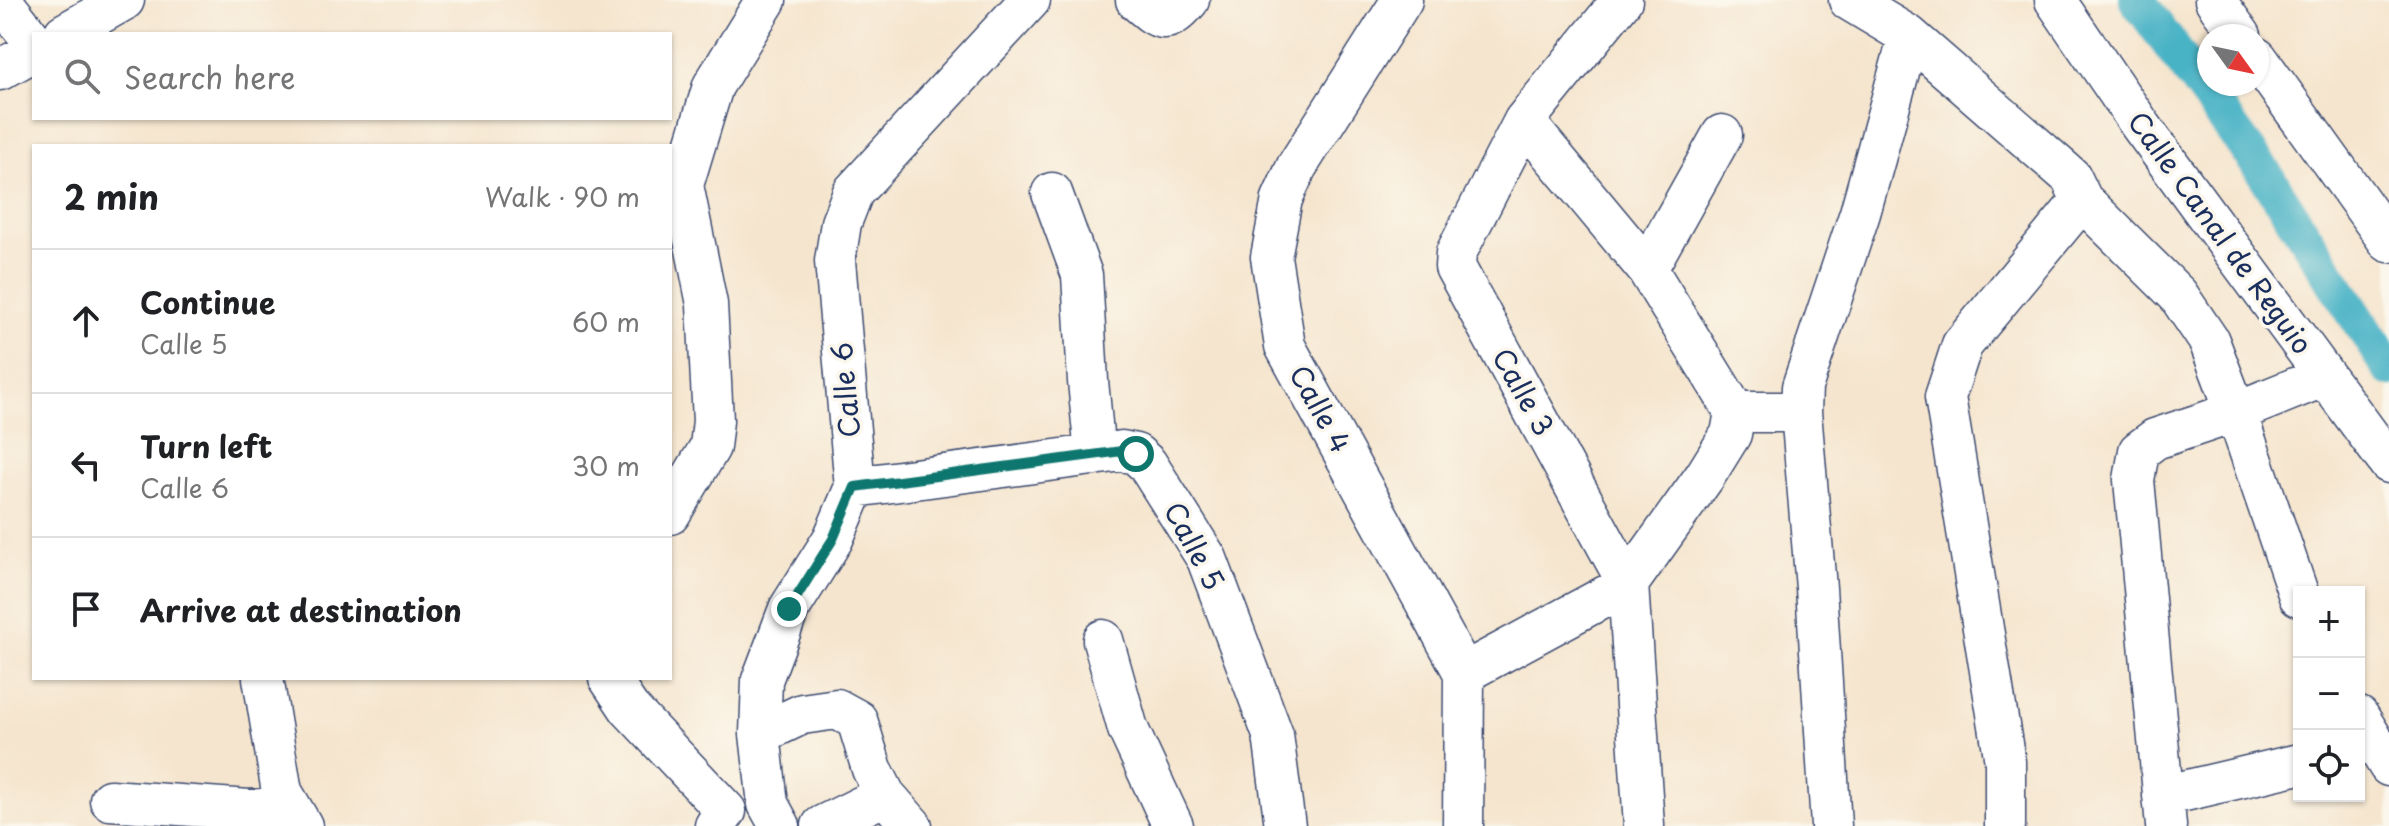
<!DOCTYPE html>
<html lang="en">
<head>
<meta charset="utf-8">
<style>
  :root { --surface:#fff; --page:#f2f2f2; --text:#202124; --muted:#757577; --line:#e0e0e0 }
  body { margin:0; font-family:"Playpen Sans",sans-serif; background:var(--page); color:var(--text) }
  .controls { position:absolute; right:24px; bottom:24px; display:grid; overflow:hidden; border-radius:0px; box-shadow:0 2px 6px #0004 }
  .controls button { width:72px; height:72px; display:grid; place-items:center; padding:0; border:0; border-bottom:2px solid var(--line); background:var(--surface); color:var(--text); font:40px sans-serif }
  .compass { position:absolute; left:2197px; top:24px; width:72px; height:72px; border-radius:50%; background:var(--surface); box-shadow:0 2px 6px #0004; rotate:123deg }
  .stop { position:absolute; width:24px; height:24px; margin:-18px; border:6px solid #0f766e; border-radius:50%; background:#fff }
  .stop.end { background:#0f766e; border-color:#fff; box-shadow:0 2px 8px #0008 }
  .list { margin:0; padding:0; list-style:none }
  h2 { display:flex; justify-content:space-between; align-items:center; height:104px; margin:0; padding:0 32px; font-size:34px }
  h2 small { font-size:26px; font-weight:400; color:var(--muted) }
  .list li { display:grid; grid-template-columns:52px 1fr auto; gap:24px; align-items:center; box-sizing:border-box; height:144px; padding:0 32px; border-top:2px solid var(--line) }
  .list b { display:block; font-size:30px; white-space:nowrap }
  .list p { margin:0; font-size:26px; white-space:nowrap; color:var(--muted) }
  .list em { font-size:26px; font-style:normal; color:var(--muted) }
  .icon { flex:none; width:44px; height:44px; fill:none; stroke:currentColor; stroke-width:2; stroke-linecap:round; stroke-linejoin:round }
  .map { position:relative; flex:none; width:2389px; height:826px; overflow:hidden }
  .search { position:absolute; background:var(--surface); box-shadow:0 2px 6px #0004; left:32px; top:32px; width:640px; height:88px; display:flex; align-items:center; gap:20px; box-sizing:border-box; padding:0 28px; border-radius:0px; color:var(--muted); font-size:30px }
  .panel { position:absolute; background:var(--surface); box-shadow:0 2px 6px #0004; left:32px; top:144px; width:640px; height:536px; border-radius:0px }
  .map>svg:first-child { display:block }
  .lines { fill:none; stroke-linecap:round; stroke-linejoin:round }
  .canal { stroke:#48b3c6; stroke-width:36 }
  .street-casing { stroke:#3c4a6f; stroke-width:43 }
  .street { stroke:#fff; stroke-width:40 }
  .route { stroke:#0f766e; stroke-width:10 }
  .labels { text-anchor:middle; stroke-width:7; stroke-linejoin:round; paint-order:stroke }
  .street-label { font-size:28px; fill:#1b2f5e; stroke:#fbf7ec }
</style>
</head>
<body>
<div class="map">
<svg width="2389" height="826" viewBox="0 0 2389 826">
  <rect width="100%" height="100%" fill="#fbf7ec"/>
  <filter id="ink" filterUnits="userSpaceOnUse"><feTurbulence type="fractalNoise" baseFrequency=".0125" numOctaves="2"/><feDisplacementMap in="SourceGraphic" scale="16" xChannelSelector="R" yChannelSelector="G"/><feConvolveMatrix kernelMatrix="1 2 1 2 8 2 1 2 1" color-interpolation-filters="sRGB"/></filter>
  <filter id="wash" filterUnits="userSpaceOnUse"><feTurbulence type="fractalNoise" baseFrequency=".006" numOctaves="4" result="noise"/><feDisplacementMap in="SourceGraphic" scale="32" xChannelSelector="R" yChannelSelector="G"/><feGaussianBlur stdDeviation="1.8" result="paint"/><feColorMatrix in="noise" values="0 0 0 0 0 0 0 0 0 0 0 0 0 0 0 0 0 1.4 0 .05"/><feComposite in="paint" operator="in"/></filter>
  <g filter="url(#wash)">
    <rect width="100%" height="100%" fill="#f5e5ce"/>
    <g class="lines">
      <!-- canal -->
      <path class="canal" d="M 2137,0 L 2263,171 L 2389,368"/>
    </g>
  </g>
  <g filter="url(#ink)">
    <g class="lines">
      <defs>
        <path id="street" d="M 1,0 L 34,42
          M 1136,0 C 1160,21 1166,27 1189,0
          M 1402,0 L 1297,166 L 1282,199 L 1271,257 L 1285,346 L 1464,673 L 1463,826
          M 1622,0 L 1524,121 L 1456,253 L 1455,267 L 1628,584 L 1644,826
          M 1849,0 L 1909,36 L 2071,177 L 2082,200 L 1962,345 L 1945,397 L 2005,762 L 2005,826
          M 2055,0 L 2141,126 L 2389,463
          M 2215,0 L 2241,36
          M 64,34 L 124,0
          M 2257,58 L 2389,242
          M 0,70 L 34,51
          M 1052,193 L 1082,275 L 1088,381 L 1095,455
          M 2082,200 L 2178,295 L 2209,341 L 2236,412 L 2299,596
          M 1647,269 L 1722,135
          M 1735,412 L 1801,412
          M 855,487 L 1122,451 L 1136,454 L 1147,464 L 1207,559 L 1273,735 L 1285,826
          M 670,514 L 710,447 L 713,421 L 707,304 L 683,185 L 713,86 L 766,0
          M 1103,640 L 1128,729 L 1173,826
          M 1464,673 L 1628,584 L 1705,476 L 1731,434 L 1735,412 L 1647,269 L 1524,121
          M 263,678 L 282,792 L 302,826
          M 609,678 L 629,708 L 726,811 L 715,826
          M 2359,717 L 2389,766
          M 760,734 L 802,714 L 837,709 L 857,720 L 872,769 L 885,795 L 912,826
          M 2163,796 L 2299,764
          M 110,800 L 249,810 L 289,807
          M 780,826 L 768,804 L 760,734 L 762,680 L 789,609 L 833,539 L 855,487 L 835,261 L 841,223 L 853,192 L 1030,0
          M 822,826 L 885,795
          M 1831,826 L 1816,588 L 1801,412 L 1802,387 L 1860,213 L 1909,36
          M 2166,826 L 2134,480 L 2139,451 L 2155,439 L 2236,412 L 2325,376"/>
      </defs>
      <!-- street casing -->
      <use href="#street" class="street-casing"/>
      <!-- street -->
      <use href="#street" class="street"/>
    </g>
  </g>
  <g class="lines" filter="url(#ink)">
    <!-- route -->
    <path class="route" d="M 789,609 L 833,539 L 855,487 L 1122,451 L 1136,454"/>
  </g>
  <g class="labels">
    <!-- street labels -->
    <g class="street-label">
      <text transform="translate(2220 233) rotate(54)" y="10">Calle Canal de Reguio</text>
      <text transform="translate(846 390) rotate(-95)" y="10">Calle 6</text>
      <text transform="translate(1523 392) rotate(61)" y="10">Calle 3</text>
      <text transform="translate(1320 409) rotate(61)" y="10">Calle 4</text>
      <text transform="translate(1194 546) rotate(62)" y="10">Calle 5</text>
    </g>
  </g>
</svg>
<div class="controls">
<button>+</button>
<button>−</button>
<button><svg class="icon" aria-label="locate" viewBox="0 0 24 24"><circle cx="12" cy="12" r="6"/><path d="M12 2v4M12 18v4M2 12h4M18 12h4"/></svg></button>
</div>
<svg class="compass" viewBox="-18 -18 36 36"><path d="M0-13l5 13h-10z" fill="#e53935"/><path d="M0 13l5-13h-10z" fill="#757577"/></svg>
<div class="stop" style="left:1136px;top:454px"></div>
<div class="stop end" style="left:789px;top:609px"></div>
<div class="search"><svg class="icon" aria-label="search" viewBox="0 0 24 24"><circle cx="10" cy="10" r="6"/><path d="M15 15l6 6"/></svg>Search here</div>
<section class="panel">
<h2>2 min<small>Walk · 90 m</small></h2>
<ul class="list">
<li><svg class="icon" aria-label="ahead" viewBox="0 0 24 24"><path d="M12 20V5M6 11l6-6 6 6"/></svg><div><b>Continue</b><p>Calle 5</p></div><em>60 m</em></li>
<li><svg class="icon" aria-label="left" viewBox="0 0 24 24"><path d="M17 20v-9H6M10 6l-5 5 5 5"/></svg><div><b>Turn left</b><p>Calle 6</p></div><em>30 m</em></li>
<li><svg class="icon" aria-label="arrive" viewBox="0 0 24 24"><path d="M6 21V4h12l-3 4 3 4H6"/></svg><div><b>Arrive at destination</b></div></li>
</ul>
</section>
</div>
</body>
</html>
